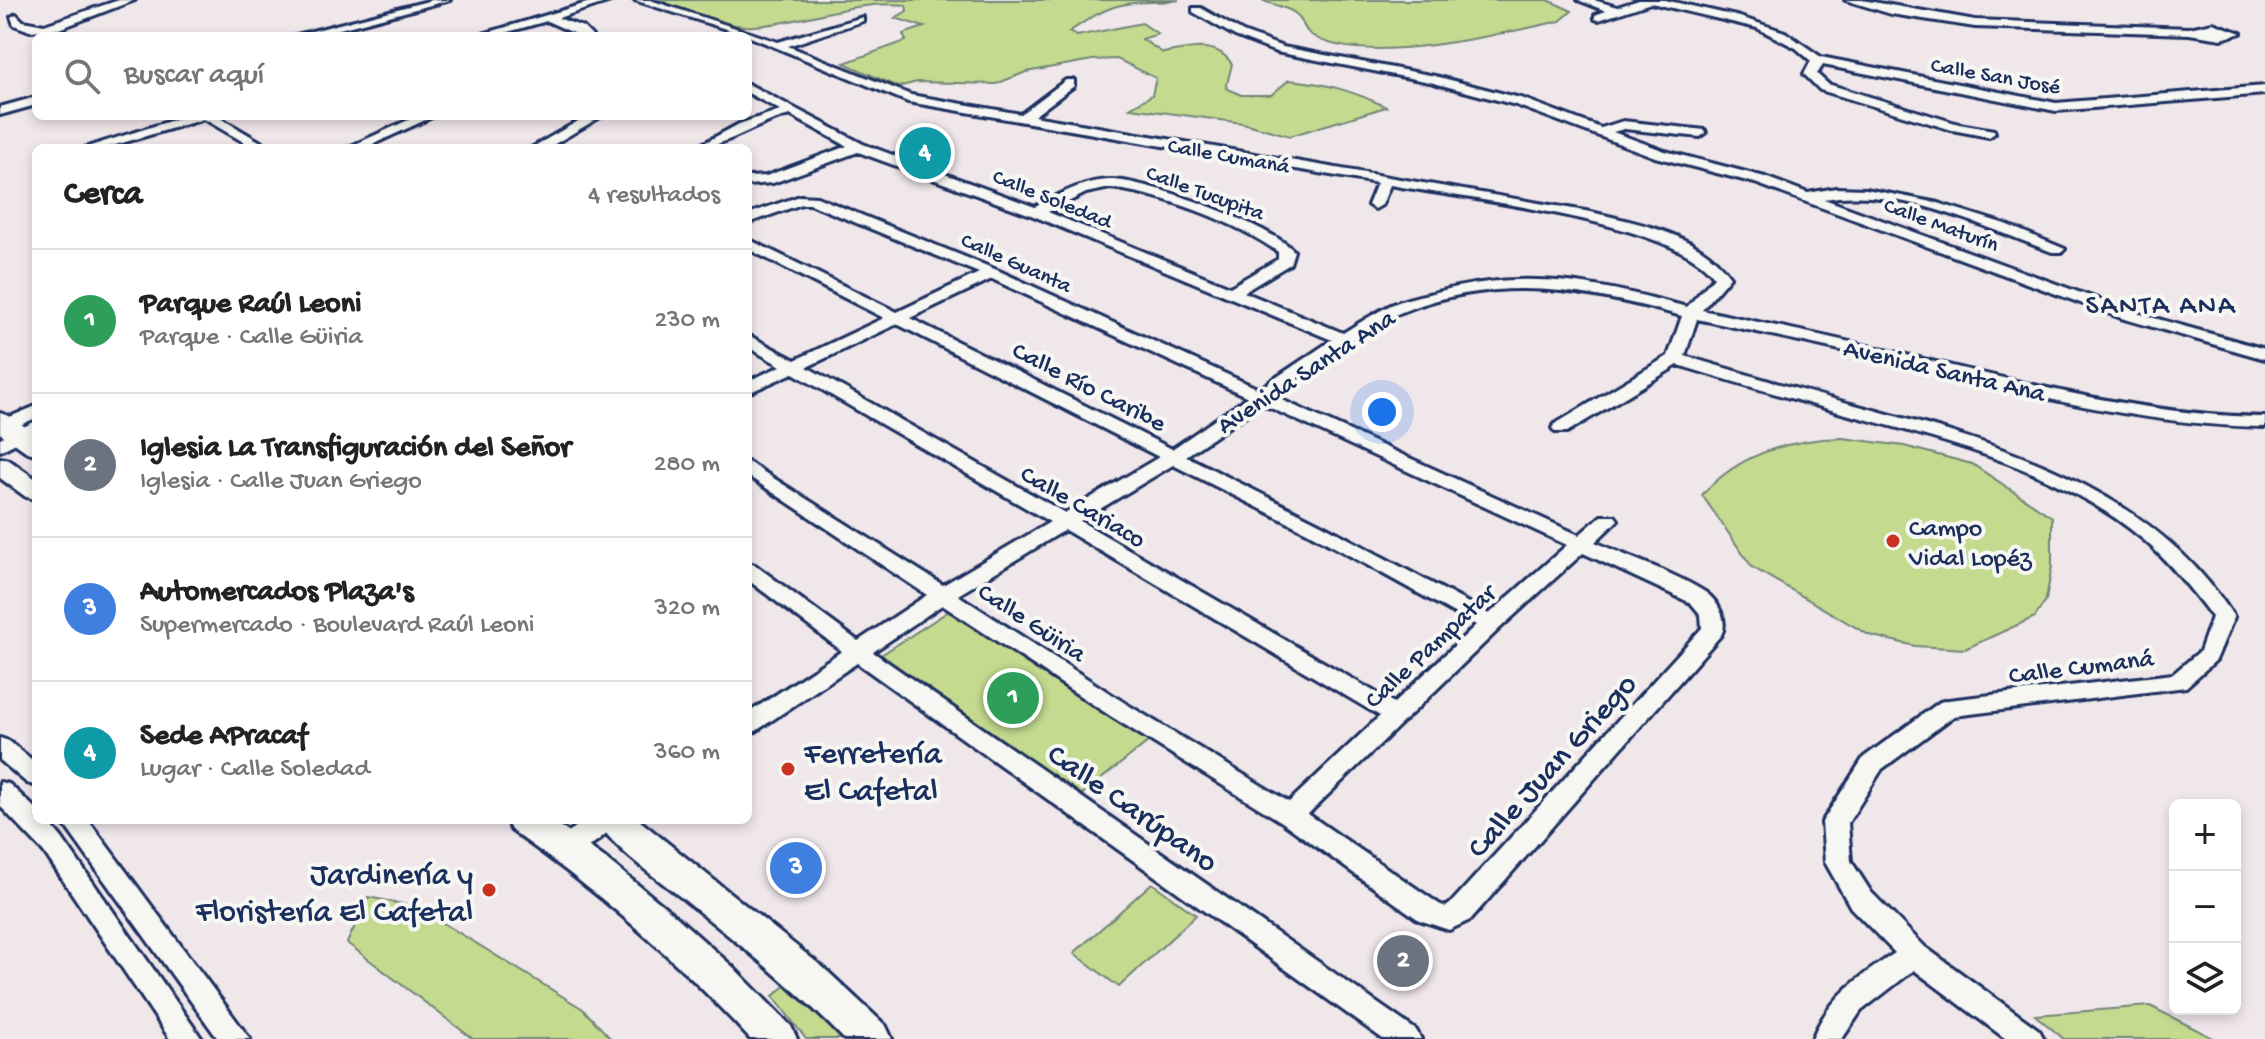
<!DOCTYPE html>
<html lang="es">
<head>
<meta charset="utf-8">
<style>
  :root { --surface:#fff; --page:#f6f6f6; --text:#222; --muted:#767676; --line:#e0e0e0; --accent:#b45309 }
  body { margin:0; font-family:"Gochi Hand",sans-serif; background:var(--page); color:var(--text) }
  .controls { position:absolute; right:24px; bottom:24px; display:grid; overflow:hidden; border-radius:12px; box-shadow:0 4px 12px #0003 }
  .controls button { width:72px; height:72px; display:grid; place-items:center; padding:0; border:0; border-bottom:2px solid var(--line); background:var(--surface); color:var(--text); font:40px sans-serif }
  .you { position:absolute; left:1382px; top:412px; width:28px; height:28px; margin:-20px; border:6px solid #fff; border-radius:50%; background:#1a73e8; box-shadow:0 0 0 12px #1a73e833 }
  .badge { display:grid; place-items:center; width:52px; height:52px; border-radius:50%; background:var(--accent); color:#fff; font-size:26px; font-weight:700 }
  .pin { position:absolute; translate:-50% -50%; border:4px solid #fff; box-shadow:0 2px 8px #0006 }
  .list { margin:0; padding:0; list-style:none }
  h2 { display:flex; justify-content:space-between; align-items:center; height:104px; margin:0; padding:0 32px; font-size:34px }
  h2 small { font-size:26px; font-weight:400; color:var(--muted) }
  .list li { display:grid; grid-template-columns:52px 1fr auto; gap:24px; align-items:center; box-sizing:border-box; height:144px; padding:0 32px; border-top:2px solid var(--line) }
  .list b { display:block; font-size:30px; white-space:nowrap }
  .list p { margin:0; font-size:26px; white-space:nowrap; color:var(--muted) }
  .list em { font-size:26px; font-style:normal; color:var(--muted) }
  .icon { flex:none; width:44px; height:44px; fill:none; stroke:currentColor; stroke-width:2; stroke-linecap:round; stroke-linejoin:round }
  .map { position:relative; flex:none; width:2265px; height:1039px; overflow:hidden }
  .search { position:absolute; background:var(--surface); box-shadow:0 4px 12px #0003; left:32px; top:32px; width:720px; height:88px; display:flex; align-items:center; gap:20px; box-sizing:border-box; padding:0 28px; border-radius:12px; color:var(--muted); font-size:30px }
  .panel { position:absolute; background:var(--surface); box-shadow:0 4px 12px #0003; left:32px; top:144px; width:720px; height:680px; border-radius:12px }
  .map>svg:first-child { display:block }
  .green { fill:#c4da8f; stroke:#708476; stroke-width:2 }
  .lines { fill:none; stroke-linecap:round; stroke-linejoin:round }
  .street-casing { stroke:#1b2f5e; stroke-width:6 }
  .secondary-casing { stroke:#1b2f5e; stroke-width:6 }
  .street { fill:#f6f6f2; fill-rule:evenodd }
  .secondary { fill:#f6f6f2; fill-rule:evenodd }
  .poi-dot { fill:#c8321e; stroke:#f6f6f2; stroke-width:3 }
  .labels { text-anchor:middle; stroke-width:8; stroke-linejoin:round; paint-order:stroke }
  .far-street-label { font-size:22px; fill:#1b2f5e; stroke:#f6f6f2 }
  .street-label { font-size:26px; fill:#1b2f5e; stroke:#f6f6f2 }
  .poi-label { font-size:26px; fill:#1b2f5e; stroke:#f6f6f2; text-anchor:start }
  .neighbourhood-label { font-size:28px; letter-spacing:2px; fill:#1b2f5e; stroke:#f6f6f2 }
  .near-poi-label { font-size:32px; fill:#1b2f5e; stroke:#f6f6f2; text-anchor:start }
  .near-street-label { font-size:32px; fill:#1b2f5e; stroke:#f6f6f2 }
</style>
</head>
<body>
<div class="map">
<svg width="2265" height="1039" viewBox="0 0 2265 1039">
  <rect width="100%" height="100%" fill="#f0e7eb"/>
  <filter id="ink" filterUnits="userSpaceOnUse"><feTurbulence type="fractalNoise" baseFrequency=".0125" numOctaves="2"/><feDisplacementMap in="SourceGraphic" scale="16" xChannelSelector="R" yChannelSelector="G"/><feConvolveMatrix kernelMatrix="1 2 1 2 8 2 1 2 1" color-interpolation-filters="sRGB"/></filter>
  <g filter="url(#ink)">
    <!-- green -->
    <path class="green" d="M 653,0 L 1179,0 C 1162,3 1144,1 1127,4 C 1107,6 1085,21 1069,32 L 1077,36 L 1142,23 L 1158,34 L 1142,39 L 1163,53 C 1187,49 1216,39 1232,64 L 1226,88 L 1241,95 L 1271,95 L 1289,80 C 1325,83 1354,91 1386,107 L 1290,136 L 1243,123 L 1130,108 L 1152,95 L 1156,78 L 1117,59 L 1092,60 L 1026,72 L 996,84 L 917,82 L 898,87 L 844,63 L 906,41 L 903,34 L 924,27 L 895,18 L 907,11 L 906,5 C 849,0 807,23 754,26 C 727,28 680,10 653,0 Z
      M 1262,0 L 1548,0 L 1572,11 L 1560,21 C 1505,33 1358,69 1310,34 C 1303,29 1302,18 1296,14 C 1288,7 1272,5 1262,0 Z
      M 1843,438 L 1904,446 L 1972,464 L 2052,517 L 2052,566 L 2046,600 L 2035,617 L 1965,649 L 1915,646 L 1869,635 L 1752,567 L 1702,495 C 1739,453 1789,439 1843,438 Z
      M 949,611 L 1149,741 L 1081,795 L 881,655 Z
      M 1152,883 L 1196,915 L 1119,987 L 1074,953 Z
      M 368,897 L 417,907 L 583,1009 L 611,1039 L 473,1039 L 347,943 Z
      M 789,983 L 848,1039 L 806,1039 L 773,996 Z
      M 2150,1006 L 2215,1039 L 2064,1039 L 2035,1015 Z"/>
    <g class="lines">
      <defs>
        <path id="street" d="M 119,0 L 135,0 L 59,29 L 30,31 L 14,25 L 11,17 L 16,14 L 23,21 L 44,25 Z
          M 432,0 L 450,0 L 313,36 L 293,36 Z
          M 597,0 L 614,0 L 558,18 L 583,27 L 592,36 L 580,36 L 547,21 L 494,36 L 476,36 Z
          M 634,0 L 650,0 L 778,42 L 863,17 L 863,21 L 788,46 L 911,95 L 1021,114 L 1066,80 L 1074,80 L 1074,86 L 1034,116 L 1591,212 C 1640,224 1699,233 1730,277 L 1702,310 C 1776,326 1849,341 1923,359 C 2037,386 2147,415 2265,417 L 2265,427 C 2146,425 2033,396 1918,368 C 1844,350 1771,335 1697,319 L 1685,356 C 1742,373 1799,390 1855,405 C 1997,443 2151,486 2234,617 L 2216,660 L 2186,687 L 1954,716 L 1882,769 L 1848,823 L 1851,861 L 1871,892 L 1925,947 L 2039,1030 L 2044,1039 L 2006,1039 L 1914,970 L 1861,1011 L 1842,1039 L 1812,1039 C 1828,998 1860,976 1895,953 L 1851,908 L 1825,862 L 1822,822 L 1864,757 L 1940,702 L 1948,700 L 2173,674 L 2200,651 L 2212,617 C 2191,589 2170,563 2144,540 C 2060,469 1946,441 1842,413 C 1787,397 1733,382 1678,365 L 1567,432 L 1555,432 L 1552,428 L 1555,424 L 1668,356 L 1682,316 C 1587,290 1502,274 1407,310 C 1364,326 1312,369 1273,396 L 1579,535 L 1601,516 L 1615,516 L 1618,520 L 1595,542 C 1628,557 1675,573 1705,592 C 1718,601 1729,621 1721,635 L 1470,920 L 1449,930 L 1419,920 L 1282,822 L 1112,717 L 942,605 L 873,652 L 1416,1030 L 1421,1039 L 1383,1039 L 857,663 L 756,731 L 748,733 L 748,713 L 842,651 L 748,580 L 748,563 L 755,565 L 858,641 L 927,595 L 748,476 L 748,462 L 943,585 L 1050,522 L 793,373 L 748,393 L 748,381 L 781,366 L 748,347 L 748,335 L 795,360 L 884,318 L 748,249 L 748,239 L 897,312 L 979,273 L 810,204 L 802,204 L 748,223 L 748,214 L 800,196 L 817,197 L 997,270 L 1259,389 L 1332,340 L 1031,215 L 858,152 L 773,183 L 748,185 L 748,177 L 766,176 L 847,146 L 790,115 C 758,122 724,148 695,148 L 739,124 L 780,110 L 748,93 L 748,84 L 863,144 L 1035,207 C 1058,195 1084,180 1111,180 C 1147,180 1269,224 1294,251 L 1290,264 L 1244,292 L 1343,333 C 1359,323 1375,313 1391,305 C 1404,299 1419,296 1433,293 C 1523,267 1599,283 1687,307 L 1714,277 C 1675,221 1460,198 1390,185 L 1382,205 L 1375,209 L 1368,205 L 1377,183 L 908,102 L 748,36 ZM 1110,188 C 1161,194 1237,222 1278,252 L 1278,259 L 1230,287 L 1048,212 L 1086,193 ZM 992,279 L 1248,397 L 1172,449 L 910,318 ZM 897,324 L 1159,457 L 1065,513 L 807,367 ZM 1262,404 L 1567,545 L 1489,614 L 1321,524 L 1186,456 ZM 1173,465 L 1307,532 L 1476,625 L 1394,703 L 1080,521 ZM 1065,530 L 1380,716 L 1289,802 L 1128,705 L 958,595 ZM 1583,553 L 1691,603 L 1701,615 L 1702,628 L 1450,904 L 1446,907 L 1439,904 L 1308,814 L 1499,629 Z
          M 1578,0 L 1594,0 L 1617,7 L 1639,0 L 1665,0 L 1740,17 L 1785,32 L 1821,57 L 2056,103 L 2265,86 L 2265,94 L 2056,111 L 1823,65 L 1817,74 L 1828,84 L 1959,124 L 1994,130 L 1995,133 L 1989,137 L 1952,130 L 1820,90 L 1804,74 L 1811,61 L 1796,48 L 1757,28 L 1651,3 L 1599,20 L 1595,19 L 1595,15 L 1606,11 Z
          M 1845,0 L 1862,0 L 1975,20 L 2189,28 L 2213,23 L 2241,33 L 2222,39 L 2189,34 L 1975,27 L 1891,14 Z
          M 1193,8 L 1201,8 L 1243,32 L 1283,47 L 1435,76 L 1524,99 L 1601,128 L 1623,121 L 1705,130 L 1706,133 L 1700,137 L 1624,129 L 1613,132 L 1665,151 L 1765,177 L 1808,193 L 1836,188 L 1866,189 L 1938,203 L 2005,224 L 2065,249 L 2062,252 L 2052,252 C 1983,226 1899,186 1824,199 L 2133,312 L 2265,349 L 2265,359 L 2121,318 L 1755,183 L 1655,157 L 1516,105 L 1430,82 L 1276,52 L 1235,36 L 1193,12 Z
          M 36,97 L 36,105 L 0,115 L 0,107 Z
          M 186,116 L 217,116 L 271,148 L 254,148 L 204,119 L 105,148 L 84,148 Z
          M 417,116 L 434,116 L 365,148 L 347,148 Z
          M 587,116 L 602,116 L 548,148 L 531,148 Z
          M 36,406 L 36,418 L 0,434 L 0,421 Z
          M 36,421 L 36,433 L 0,451 L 0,438 Z
          M 0,738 L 9,741 L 36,763 L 36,786 L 27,783 L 0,760 Z
          M 0,782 L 9,784 L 36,809 L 36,820 L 47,820 L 62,838 L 202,1039 L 170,1039 L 44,852 L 0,806 Z
          M 61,820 L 88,820 L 250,1039 L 218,1039 Z
          M 585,820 L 617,820 C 608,836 576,860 558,854 L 554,847 L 558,840 Z"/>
        <path id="secondary" d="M 0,413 L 9,416 L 36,434 L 36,454 L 27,452 L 0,433 Z
          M 0,458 L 9,460 L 36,479 L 36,499 L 26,497 L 0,478 Z
          M 506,820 L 551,820 L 605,858 L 670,911 L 733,967 L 791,1026 L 797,1039 L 750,1039 C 678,960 598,891 511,830 Z
          M 597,820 L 639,820 L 825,969 L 886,1026 L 892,1039 L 844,1039 C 794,987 738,943 682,898 C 657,878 612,848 597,820 Z"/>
      </defs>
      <!-- street casing -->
      <use href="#street" class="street-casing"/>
      <!-- secondary casing -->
      <use href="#secondary" class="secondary-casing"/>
      <!-- street -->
      <use href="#street" class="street"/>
      <!-- secondary -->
      <use href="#secondary" class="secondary"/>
    </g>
  </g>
  <!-- markers -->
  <g class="poi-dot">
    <circle cx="1893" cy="541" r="8"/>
    <circle cx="788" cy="769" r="8"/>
    <circle cx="489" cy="890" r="8"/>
  </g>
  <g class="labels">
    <!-- far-street labels -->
    <g class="far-street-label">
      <text transform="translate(1996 74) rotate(10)" y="8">Calle San José</text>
      <text transform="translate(1229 154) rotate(10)" y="8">Calle Cumaná</text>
      <text transform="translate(1206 191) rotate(20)" y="8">Calle Tucupita</text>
      <text transform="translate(1053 197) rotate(22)" y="8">Calle Soledad</text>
      <text transform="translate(1942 223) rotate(20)" y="8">Calle Maturín</text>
      <text transform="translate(1017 261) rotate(24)" y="8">Calle Guanta</text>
    </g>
    <!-- street labels -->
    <g class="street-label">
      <text transform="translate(1945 369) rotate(13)" y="9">Avenida Santa Ana</text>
      <text transform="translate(1305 370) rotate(-33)" y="9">Avenida Santa Ana</text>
      <text transform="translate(1090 385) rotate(27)" y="9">Calle Río Caribe</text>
      <text transform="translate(1084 505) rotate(30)" y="9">Calle Cariaco</text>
      <text transform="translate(1033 621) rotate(33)" y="9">Calle Güiria</text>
      <text transform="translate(1429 645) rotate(-43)" y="9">Calle Pampatar</text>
      <text transform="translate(2081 665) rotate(-7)" y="9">Calle Cumaná</text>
    </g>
    <!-- poi labels -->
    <g class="poi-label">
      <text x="1909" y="535">Campo<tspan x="1909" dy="30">Vidal Lopéz</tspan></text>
    </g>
    <!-- neighbourhood labels -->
    <g class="neighbourhood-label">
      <text x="2161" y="313">SANTA ANA</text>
    </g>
    <!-- near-poi labels -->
    <g class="near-poi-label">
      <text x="804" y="762">Ferretería<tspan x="804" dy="37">El Cafetal</tspan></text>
      <text x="473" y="883" text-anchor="end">Jardinería y<tspan x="473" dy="37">Floristería El Cafetal</tspan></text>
    </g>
    <!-- near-street labels -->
    <g class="near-street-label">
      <text transform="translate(1550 764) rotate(-48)" y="11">Calle Juan Griego</text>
      <text transform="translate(1134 806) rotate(35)" y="11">Calle Carúpano</text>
    </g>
  </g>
</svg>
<div class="controls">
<button>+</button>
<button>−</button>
<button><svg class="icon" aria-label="layers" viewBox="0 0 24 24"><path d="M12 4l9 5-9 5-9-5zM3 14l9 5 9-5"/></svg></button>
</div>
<div class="you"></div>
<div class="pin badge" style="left:1013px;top:698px;background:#2e9e5b">1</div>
<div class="pin badge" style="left:1403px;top:961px;background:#6b7280">2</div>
<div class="pin badge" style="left:796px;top:868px;background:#3f7fe0">3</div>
<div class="pin badge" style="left:925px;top:153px;background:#0f9aa8">4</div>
<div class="search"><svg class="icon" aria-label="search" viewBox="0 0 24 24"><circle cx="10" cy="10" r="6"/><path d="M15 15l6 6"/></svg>Buscar aquí</div>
<section class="panel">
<h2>Cerca<small>4 resultados</small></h2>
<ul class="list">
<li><span class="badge" style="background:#2e9e5b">1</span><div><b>Parque Raúl Leoni</b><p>Parque · Calle Güiria</p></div><em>230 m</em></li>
<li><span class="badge" style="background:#6b7280">2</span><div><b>Iglesia La Transfiguración del Señor</b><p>Iglesia · Calle Juan Griego</p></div><em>280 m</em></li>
<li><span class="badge" style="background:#3f7fe0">3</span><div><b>Automercados Plaza's</b><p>Supermercado · Boulevard Raúl Leoni</p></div><em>320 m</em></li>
<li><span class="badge" style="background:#0f9aa8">4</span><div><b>Sede APracaf</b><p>Lugar · Calle Soledad</p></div><em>360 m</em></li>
</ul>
</section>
</div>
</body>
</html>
